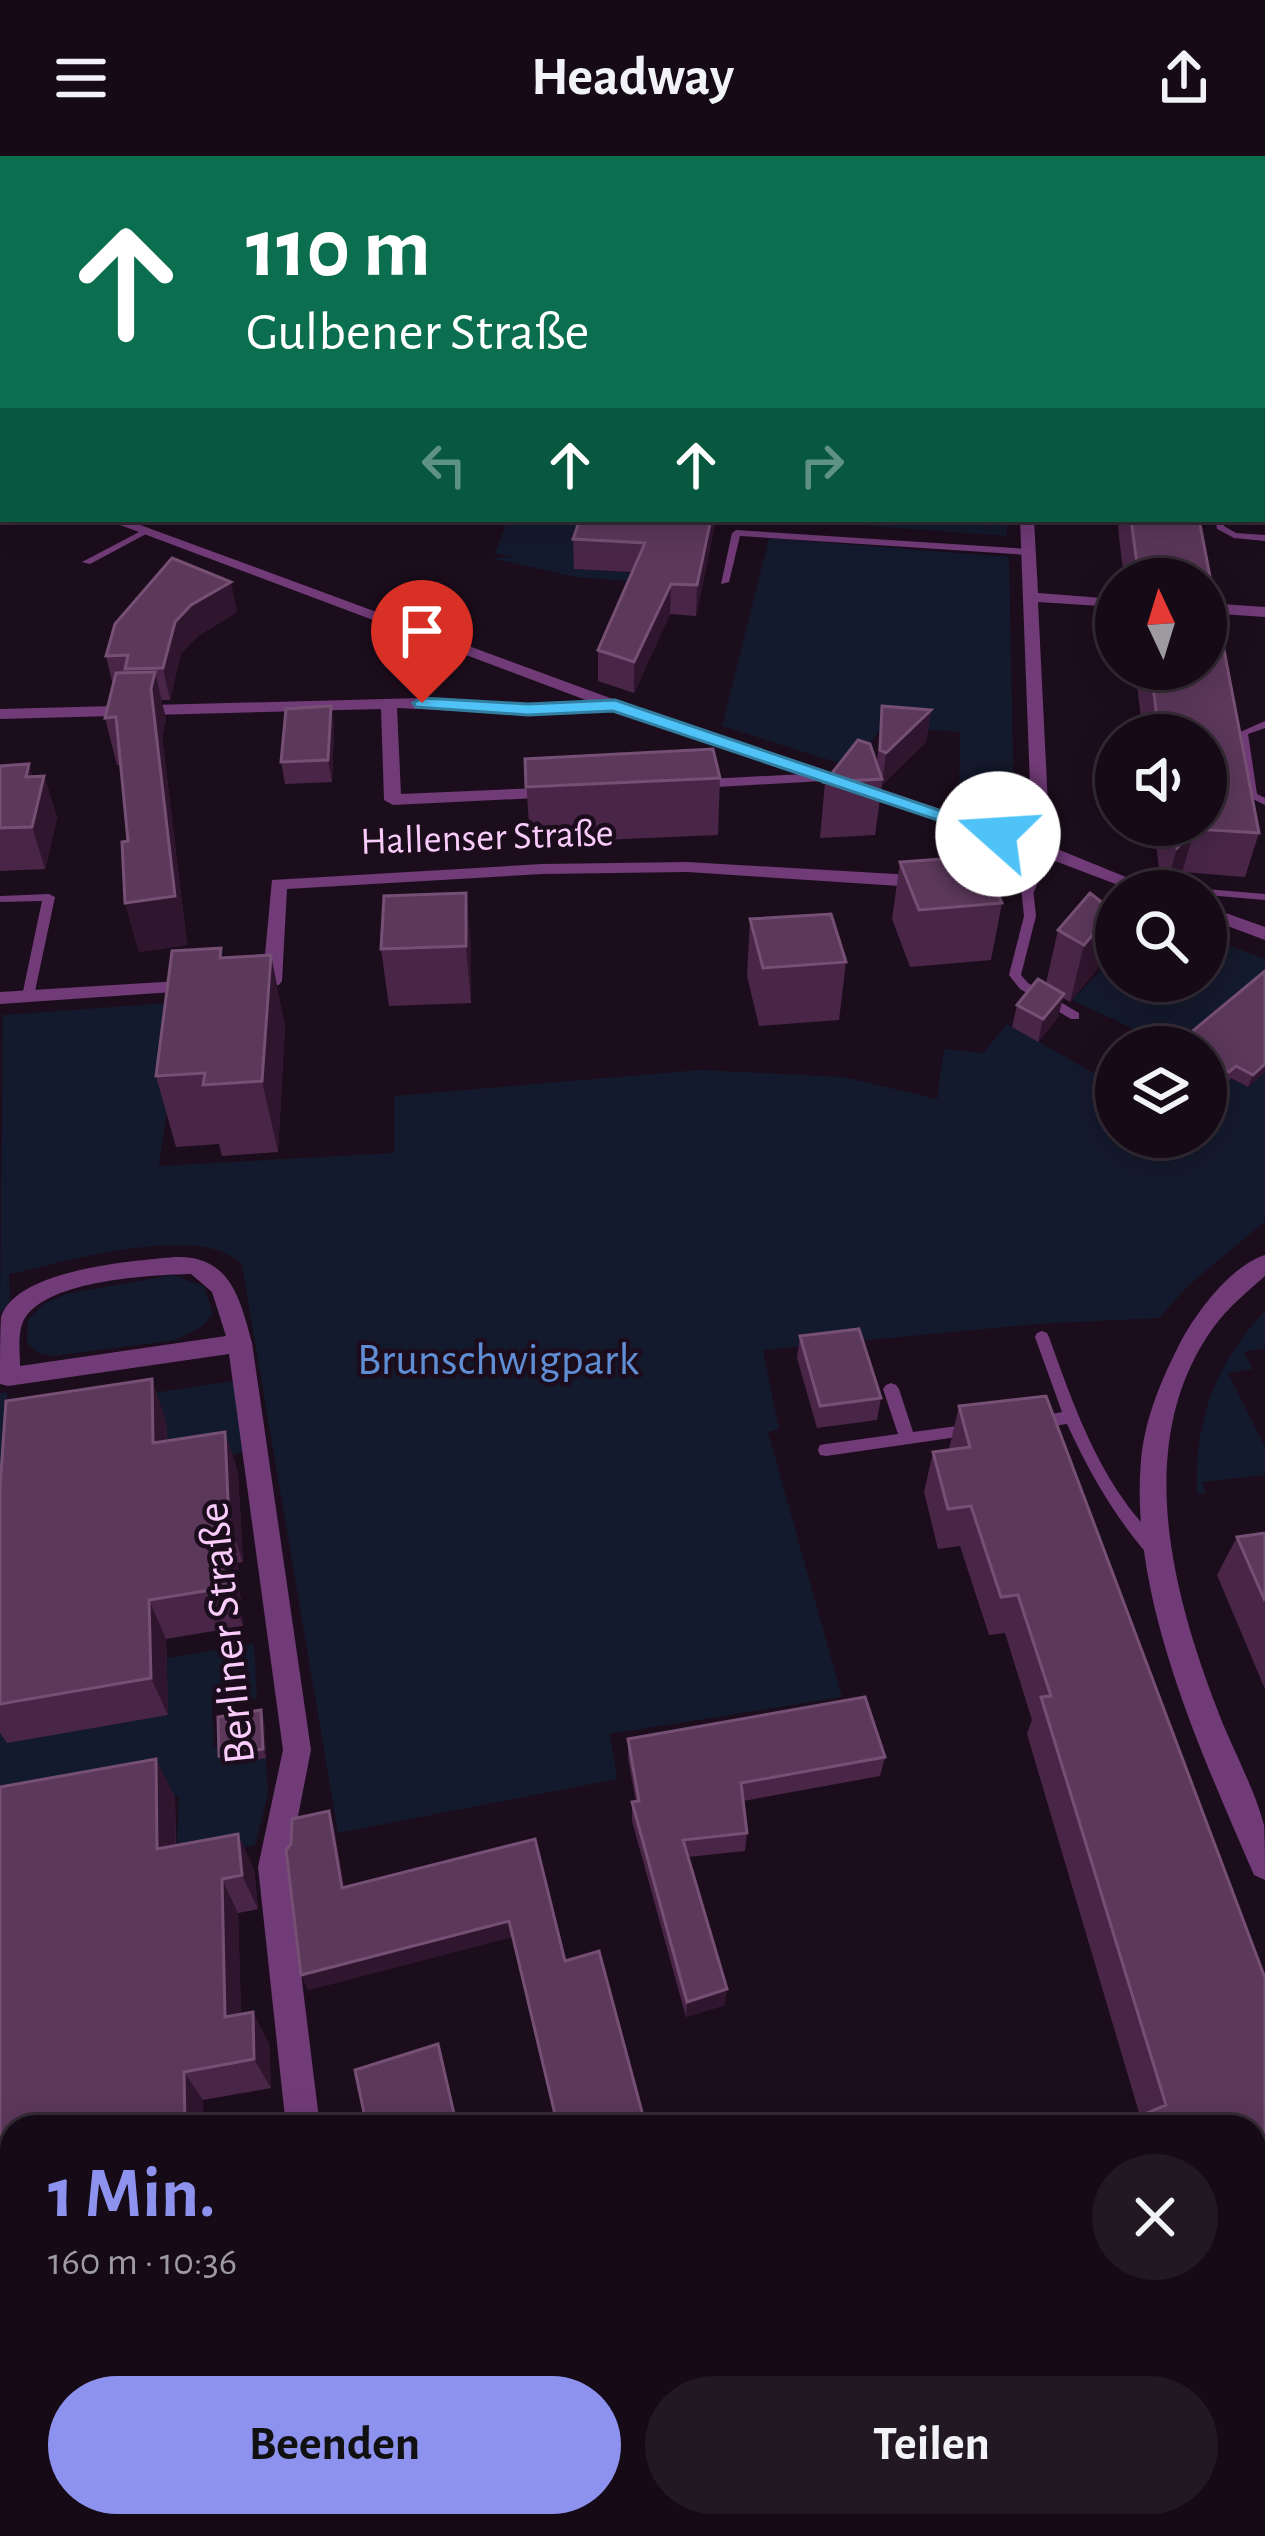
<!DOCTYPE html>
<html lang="de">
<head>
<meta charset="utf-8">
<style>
	body { margin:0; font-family:"Alegreya Sans",sans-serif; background:#221822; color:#f1f3f6; height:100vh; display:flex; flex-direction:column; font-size:45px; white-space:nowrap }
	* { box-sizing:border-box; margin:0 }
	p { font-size:39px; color:#9d9aa0 }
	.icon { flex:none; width:66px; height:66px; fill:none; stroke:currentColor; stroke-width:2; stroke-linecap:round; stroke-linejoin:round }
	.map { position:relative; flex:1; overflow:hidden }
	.drawer { position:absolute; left:0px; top:1959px; width:1266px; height:423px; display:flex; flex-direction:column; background:#150a15; border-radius:36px 36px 0 0; box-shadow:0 6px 30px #0003,0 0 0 3px #342b34 }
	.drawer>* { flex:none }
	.guide { position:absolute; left:0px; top:0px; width:1266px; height:366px; box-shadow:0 6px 30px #0003,0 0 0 3px #342b34; background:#0b6e4f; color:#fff; overflow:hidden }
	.needle { width:78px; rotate:356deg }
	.buttons { position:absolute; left:1095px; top:402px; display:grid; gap:24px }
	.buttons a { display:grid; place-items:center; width:132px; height:132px; border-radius:50%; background:#150a15; box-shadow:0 6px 30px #0003,0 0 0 3px #342b34; font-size:60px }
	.pin { position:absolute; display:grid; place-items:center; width:102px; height:102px; color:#fff; margin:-123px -51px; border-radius:50% 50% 50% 0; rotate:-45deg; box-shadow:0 0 12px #0007 }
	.pin .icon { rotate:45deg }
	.me { position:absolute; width:132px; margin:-66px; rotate:289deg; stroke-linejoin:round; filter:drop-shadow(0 0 9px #0008) }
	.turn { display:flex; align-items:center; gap:42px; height:252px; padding:0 48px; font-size:54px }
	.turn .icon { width:156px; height:156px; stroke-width:2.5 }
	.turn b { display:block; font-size:84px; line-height:102px }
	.lanes { display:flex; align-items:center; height:114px; padding:0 48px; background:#0003; justify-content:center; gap:60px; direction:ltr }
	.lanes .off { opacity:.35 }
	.round { display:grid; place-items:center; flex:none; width:126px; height:126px; border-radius:63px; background:#221822 }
	.overview { display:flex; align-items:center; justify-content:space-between; height:204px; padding:0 48px }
	h1 { font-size:72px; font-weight:700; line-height:90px; color:#8c92ed }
	.button { display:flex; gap:24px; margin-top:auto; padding:24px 48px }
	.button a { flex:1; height:138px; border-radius:72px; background:#8c92ed; color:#111; font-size:48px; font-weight:700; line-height:138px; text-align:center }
	.button a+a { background:#221822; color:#f1f3f6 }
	header { display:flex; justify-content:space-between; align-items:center; height:156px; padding:0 48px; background:#150a15; font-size:54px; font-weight:700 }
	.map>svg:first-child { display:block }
	.green { fill:#141a2d }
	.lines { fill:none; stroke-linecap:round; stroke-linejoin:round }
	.lane { fill:#713b78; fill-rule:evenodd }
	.street { fill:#713b78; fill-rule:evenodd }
	.secondary { fill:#e26af4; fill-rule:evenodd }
	.tram { stroke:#111ce2; stroke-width:4.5 }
	.wall { fill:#492648 }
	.shaded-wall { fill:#2f152e }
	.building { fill:#5c385b; stroke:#754f74; stroke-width:3 }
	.route { fill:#4fc3f7; stroke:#337fa1; stroke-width:3 }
	.labels { text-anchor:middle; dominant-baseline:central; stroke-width:9; stroke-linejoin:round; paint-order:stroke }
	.far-street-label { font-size:39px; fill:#f9ccfb; stroke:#1c0d1c }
	.park-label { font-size:45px; fill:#5f8ed5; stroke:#1c0d1c }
	.street-label { font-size:45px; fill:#f9ccfb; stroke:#1c0d1c }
</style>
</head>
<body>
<header><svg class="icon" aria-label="menu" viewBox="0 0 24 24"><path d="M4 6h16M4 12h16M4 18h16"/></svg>Headway<svg class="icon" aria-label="share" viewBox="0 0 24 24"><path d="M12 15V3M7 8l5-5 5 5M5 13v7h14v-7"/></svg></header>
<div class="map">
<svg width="1265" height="2380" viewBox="0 0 1265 2380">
	<rect width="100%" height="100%" fill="#1c0d1c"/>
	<path class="green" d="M508,363H590L574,413L639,417L637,426L575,421L491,402L517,401L495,398Z
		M867,363L941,369L942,363L987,364L988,375L989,363H1007V380L867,370Z
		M769,382L1009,401L1014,655L997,659L959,648L960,576L882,571L851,611L722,570Z
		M1206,781L1265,803V823L1184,891H1172L1072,844L1104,811L1116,789V825H1206Z
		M182,846L159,1010L394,997V940L700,914L844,921L937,943L944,893L983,897L1007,868L1116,930V981H1206V909L1248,931L1265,916V1065L1188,1130L1159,1162L1037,1168L763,1194L779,1273L768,1276L842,1541L610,1578L617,1623L338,1677L242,1109C203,1064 62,1107 9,1118L10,1145L0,1159L3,859Z
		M172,1119L204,1130L213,1158L203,1170L176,1184L52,1200L38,1197L27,1187L28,1164L43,1148L66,1138Z
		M1265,1155V1192L1244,1196L1253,1213L1228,1217L1265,1291V1319L1202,1326L1206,1337L1197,1338C1194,1265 1215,1208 1265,1155Z
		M233,1225L243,1297L163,1310L166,1265L0,1380V1237L7,1236V1259Z
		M0,1481L162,1503L254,1488L257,1542L212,1551L214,1590L266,1602L268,1638L255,1689L176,1704L179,1640L14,1669L0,1798Z"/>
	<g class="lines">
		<path class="lane" d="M363,0H369L367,3H361Z
			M3,67V73L0,74V68Z
			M1263,317H1265V323H1263Z
			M1215,363H1223L1224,370L1236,377L1265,379V385L1234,382L1217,373Z
			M736,374L1028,393L1032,396L1028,399L740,380L729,426L721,428L732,377Z
			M141,375L148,377L90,408L82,406Z
			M1265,565V572L1248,578L1257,638L1265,642V649L1247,640L1238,577Z
			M1027,729L1033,732L1036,760L1021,819L1028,827L1079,857V863H1071L1020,833L1009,819L1024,760L1021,732Z
			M1184,732L1192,733L1194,735H1178Z
			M1206,733L1265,738V744L1206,739V735H1201Z
			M49,738L55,741L34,840L28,844L22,840L42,745L0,746V740Z
			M1042,1175L1047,1177L1049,1181C1069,1237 1089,1294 1123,1343C1135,1361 1152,1377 1163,1395L1161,1400L1155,1402L1149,1400C1114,1360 1089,1316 1067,1268L1038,1272L1032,1270L1030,1266L1032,1262L1062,1256L1035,1181L1037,1177Z
			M891,1227L896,1229L899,1233L913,1276L972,1268L978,1270L980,1274L978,1278L826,1300L820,1299L818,1294L820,1289L826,1288L898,1278L883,1233L886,1229Z
			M622,2370H646L649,2380H625Z"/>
		<path class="street" d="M0,75H3V81H0Z
			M104,363H124L621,546L1032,684L1020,363H1034L1038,437L1116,443V451L1038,446L1050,690L1160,735H1134L1047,702L1034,736L959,732L956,728L965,722L1020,726L1031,696L823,625L683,633V625L689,624L804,618L609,552L528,558L397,552L401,638L559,631L568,636L559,641L393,649L384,644L381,553L0,563V553L422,542L528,548L591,546Z
			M1206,447L1265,451V461L1206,457Z
			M687,706L930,720L939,726L930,732L687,716L542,718L287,733L282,825L279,829L260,832L250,826L263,820L272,724L542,708Z
			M1206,750L1265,771V784L1206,762Z
			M195,824L202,826V834L0,848V836Z
			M1265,1099V1120C1247,1136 1227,1152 1213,1172C1133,1284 1171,1432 1216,1550C1230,1589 1253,1628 1264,1669C1265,1685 1265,1707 1265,1724L1254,1719C1201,1596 1129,1441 1141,1304C1145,1263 1160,1227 1178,1191C1194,1159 1230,1110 1265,1099Z
			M175,1101C230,1099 240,1142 252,1187L311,1594L288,1711L320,1971H286L258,1711L283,1594L229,1198L8,1230L0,1228C0,1208 0,1180 1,1161C17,1113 132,1105 175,1101ZM191,1118L212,1136L226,1180L20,1210C20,1196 17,1174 25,1162C49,1124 150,1119 191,1118Z
			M1265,2198V2235L1254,2239V2202Z
			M302,2370H341L337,2380H298Z
			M907,2370H962L958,2380H903Z"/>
		<path class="secondary" d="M3,244V252L0,253V245Z"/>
		<path class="tram" d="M1254,2201L1265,2196
			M1254,2243L1265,2237
			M873,2380L895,2370
			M973,2380L994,2370"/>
	</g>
	<path class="wall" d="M0,0H335L333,3H3V64H0Z
		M410,0H681L680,3H407Z
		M759,0L957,3H759Z
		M1198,0H1265V76H1263V3H1197Z
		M1263,122H1265V295H1263Z
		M580,363H716L696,460L670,458L634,537L598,525V494L632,416L574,413L573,383Z
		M1117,363H1199L1259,677L1245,721L1182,716L1165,735L1161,731L1154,669H1206V579H1143L1135,513H1206V423H1124Z
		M237,456L198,480L181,497L170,544H161L166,563L162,580L187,789L139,796L125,747L128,685L120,609H117L105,562L113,529L106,500Z
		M331,550L334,572L332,626L285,628L281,606Z
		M882,550L931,554L926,586L882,629L875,679L820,682L825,626L877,606Z
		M525,603L720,622L718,679L530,687Z
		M0,610L33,621L44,620L57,662L45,713L0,715Z
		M900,706L1002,747L991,804L910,811L892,763Z
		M466,737L471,794V847L389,850L381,793Z
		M1090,737L1098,812L1070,846L1063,842L1058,861L1038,886L1012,871L1017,849L1046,827L1058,774Z
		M750,763L846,806L839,864L759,870L747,820Z
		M223,802L285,869L278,996L222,1000L219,988L176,991L156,920Z
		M1265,815V916L1248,931L1231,922L1225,928L1206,917V891H1176L1177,888Z
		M800,1180L881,1242L877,1264L817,1272L797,1202Z
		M959,1250L1265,1822V2084L1254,2088V1971L1140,1960L1027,1578L1032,1564L1005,1477L989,1479L960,1390L938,1393L924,1336L933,1296L949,1293Z
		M166,1265L167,1285L225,1276L238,1317L243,1406L237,1407L243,1470L166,1483L168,1559L7,1587L0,1577V1332Z
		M1265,1377V1533L1217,1419L1237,1381Z
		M261,1554L264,1564L266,1602L223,1610L219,1600Z
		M628,1583L885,1601L880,1620L743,1645L747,1677L745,1695L688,1701L725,1849L686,1861L632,1665V1646H636L628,1602Z
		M0,1631L175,1641L176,1690L254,1713L258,1753L238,1757L241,1858L269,1887L271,1932L203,1944L12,1971V2093L0,2084Z
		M329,1655L334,1672L344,1731L535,1683L565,1805L646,1971H557L512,1781L308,1834Z"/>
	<path class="shaded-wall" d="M306,0H335L333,3H303Z
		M711,363H716L696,460L697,429Z
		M231,426L237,456L198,480L181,497L170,544L163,512L175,466L191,449Z
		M671,428L670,458L634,537V506Z
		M155,516L166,563L162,580L187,789L139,796L125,747L151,533Z
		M331,550L334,572L332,626L328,604Z
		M931,554L926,586L882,629L886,597Z
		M29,608L39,641L44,620L57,662L45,713L32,671L26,621Z
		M1195,673L1182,716L1165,735L1177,692Z
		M466,737L471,794V847L466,790Z
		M1113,755L1098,812L1070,846L1084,789Z
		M271,799L285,869L278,996L262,925Z
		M1064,838L1058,861L1038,886L1043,863Z
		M1265,908V916L1248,931L1253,919Z
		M152,1223L166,1265L168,1328L153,1287Z
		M225,1276L238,1317L243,1406L229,1366Z
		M224,1367L237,1407L243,1470L229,1431Z
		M149,1444L166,1483L168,1559L151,1522Z
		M261,1554L264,1564L266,1602L263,1593Z
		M156,1603L175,1641L176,1728L157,1693Z
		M329,1655L334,1672L347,1748L342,1732Z
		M238,1678L254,1713L258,1753L242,1719Z
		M222,1723L238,1757L242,1891L225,1861Z
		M509,1765L512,1781L308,1834L301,1819Z
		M727,1833L725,1849L686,1861L687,1846Z
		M253,1856L269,1887L271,1932L254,1903Z
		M184,1916L203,1944L204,1971H185Z
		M1265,2073V2084L1254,2088V2078Z
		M4,2291L12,2294V2370H29L30,2380H11Z
		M500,2370H515L492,2380H476Z"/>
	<path class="building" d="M0,0H306L303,3H3V36H0Z
		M410,0H619L618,3H407Z
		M722,0H753L752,3H721Z
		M766,0H957V3H841Z
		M1214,0H1265V33H1263V3H1215Z
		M1263,122H1265V256H1263Z
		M580,363H711L697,429L671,428L634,506L598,494L645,387L573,383Z
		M1131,363H1199L1259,677L1195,673L1177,692L1174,687L1171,669H1206V579H1159L1151,513H1206V423H1139Z
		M172,402L231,426L191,449L175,466L163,512L125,513L128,499L106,500L115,468Z
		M155,516L151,533L175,740L125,747L122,686L128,685L116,561L105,562L116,517Z
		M331,550L328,604L281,606L286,553Z
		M882,550L931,554L886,597L880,594Z
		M858,584L870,588L882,623L825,626Z
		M713,593L720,622L526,631L525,603Z
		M29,608L26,621L44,620L32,671L0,672V610Z
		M981,700L1002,747L919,754L900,706Z
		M466,737V790L381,793L384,740Z
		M1090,737L1113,755L1084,789L1058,774Z
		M831,758L846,806L763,812L750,763Z
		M221,792L220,802L271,799L262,925L203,929L205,917L156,920L172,795Z
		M1265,815V908L1253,919L1236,910L1229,916L1206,903V891H1184L1177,888Z
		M1038,823L1064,838L1043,863L1017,849Z
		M859,1173L881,1242L820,1250L800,1180Z
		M152,1223L153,1287L225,1276L229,1366L224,1367L229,1431L149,1444L151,1522L0,1548V1332L6,1245Z
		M1046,1240L1265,1822V2073L1254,2078V1971H1115L1166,1949L1041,1541L1051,1540L1018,1439L1001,1441L971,1350L948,1353L933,1296L970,1291L959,1250Z
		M1265,1377V1445L1237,1381Z
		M865,1541L885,1601L741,1627L747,1677L683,1684L727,1833L687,1846L632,1646L639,1645L628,1583Z
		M261,1554L263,1593L219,1600L218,1561Z
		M156,1603L157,1693L238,1678L242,1719L222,1723L225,1861L253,1856L254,1903L184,1916L185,1971H12V2069L0,2072V1631Z
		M329,1655L342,1732L535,1683L565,1805L599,1795L646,1971H558L509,1765L301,1819L286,1694L291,1688L292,1663Z
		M438,1888L457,1971H367L355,1914Z
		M4,2291L11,2380H0V2292Z
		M380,2370H500L476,2380H382Z"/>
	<path class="route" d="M422,542L528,548L615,544L1009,678L991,682L613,555L528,559L416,551L413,547Z"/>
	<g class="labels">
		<g class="far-street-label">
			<text transform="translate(487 682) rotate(-2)">Hallenser Straße</text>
		</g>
		<g class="park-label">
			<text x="498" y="1204">Brunschwigpark</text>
		</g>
		<g class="street-label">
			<text transform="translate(227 1477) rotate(-96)">Berliner Straße</text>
		</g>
	</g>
</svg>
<div class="buttons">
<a><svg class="needle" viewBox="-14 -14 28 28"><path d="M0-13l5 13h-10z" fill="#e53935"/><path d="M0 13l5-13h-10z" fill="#9d9aa0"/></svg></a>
<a><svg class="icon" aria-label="sound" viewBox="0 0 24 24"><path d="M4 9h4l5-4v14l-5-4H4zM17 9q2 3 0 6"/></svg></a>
<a><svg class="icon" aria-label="search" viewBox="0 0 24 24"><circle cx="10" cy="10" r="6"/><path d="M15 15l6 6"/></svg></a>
<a><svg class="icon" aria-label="layers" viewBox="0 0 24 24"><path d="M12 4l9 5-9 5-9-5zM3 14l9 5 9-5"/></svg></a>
</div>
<div class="pin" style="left:422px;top:547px;background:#d93025"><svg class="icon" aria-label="arrive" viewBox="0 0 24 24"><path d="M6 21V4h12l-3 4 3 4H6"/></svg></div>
<svg class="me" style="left:998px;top:678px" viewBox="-20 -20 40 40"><circle r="19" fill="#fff"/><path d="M0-13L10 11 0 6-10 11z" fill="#4fc3f7"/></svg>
<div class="guide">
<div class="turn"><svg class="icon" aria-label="ahead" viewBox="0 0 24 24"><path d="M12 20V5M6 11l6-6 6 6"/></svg><div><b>110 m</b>Gulbener Straße</div></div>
<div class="lanes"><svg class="icon off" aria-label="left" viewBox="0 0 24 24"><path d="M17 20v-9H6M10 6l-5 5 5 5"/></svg><svg class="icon" aria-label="ahead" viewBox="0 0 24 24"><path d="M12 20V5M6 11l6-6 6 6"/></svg><svg class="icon" aria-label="ahead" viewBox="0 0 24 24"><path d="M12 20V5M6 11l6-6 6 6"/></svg><svg class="icon off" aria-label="right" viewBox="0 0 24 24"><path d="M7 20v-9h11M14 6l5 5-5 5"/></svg></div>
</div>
<section class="drawer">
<div class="overview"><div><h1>1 Min.</h1><p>160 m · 10:36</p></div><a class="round"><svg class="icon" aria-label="close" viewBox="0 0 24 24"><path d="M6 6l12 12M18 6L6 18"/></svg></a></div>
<div class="button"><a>Beenden</a><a>Teilen</a></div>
</section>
</div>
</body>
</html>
